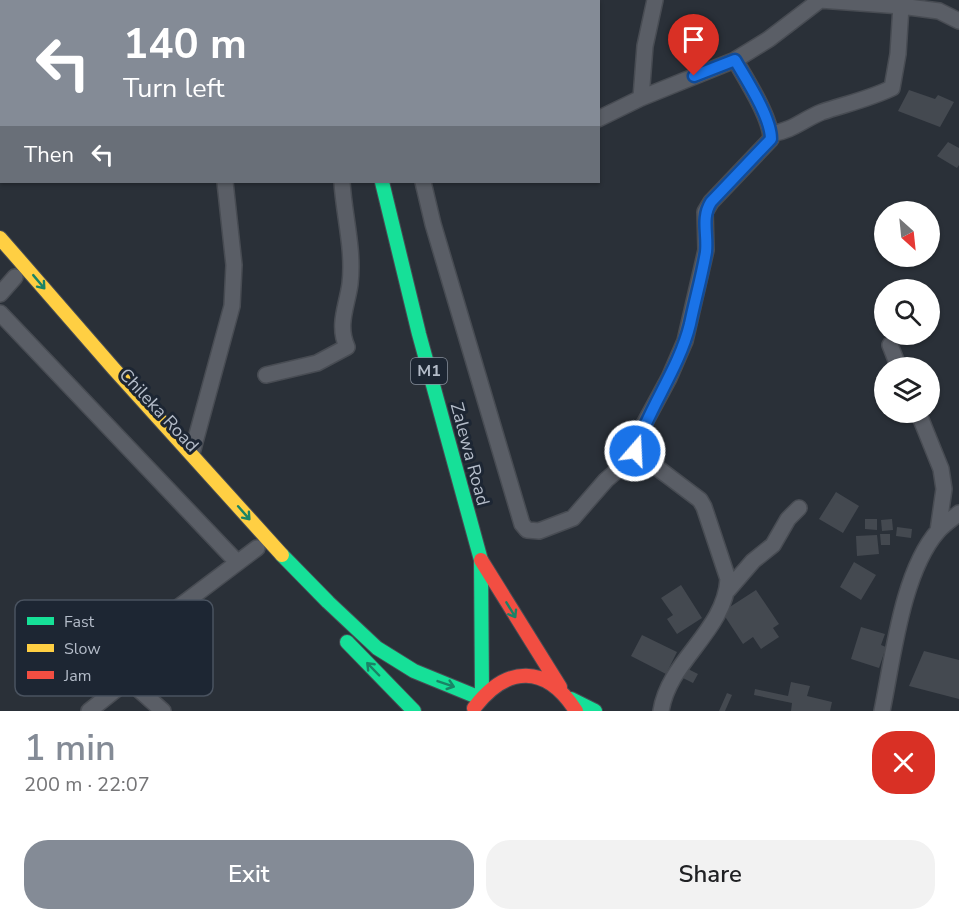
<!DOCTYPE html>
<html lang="en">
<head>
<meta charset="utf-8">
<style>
	body { margin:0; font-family:"Nunito Sans",sans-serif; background:#f2f2f2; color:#202124; height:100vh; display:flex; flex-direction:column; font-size:22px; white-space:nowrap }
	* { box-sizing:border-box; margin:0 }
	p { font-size:20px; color:#757577 }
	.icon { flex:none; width:33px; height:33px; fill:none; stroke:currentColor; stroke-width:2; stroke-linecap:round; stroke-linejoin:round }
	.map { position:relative; height:711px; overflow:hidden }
	.details { display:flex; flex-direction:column; background:#fff; flex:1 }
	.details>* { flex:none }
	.guide { position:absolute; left:0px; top:0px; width:600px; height:183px; box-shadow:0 2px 4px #0004; background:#848b96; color:#fff; overflow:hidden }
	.needle { width:39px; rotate:153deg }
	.buttons { position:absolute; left:874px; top:201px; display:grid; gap:12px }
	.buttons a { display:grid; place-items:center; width:66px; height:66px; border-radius:50%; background:#fff; box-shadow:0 2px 4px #0004; font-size:30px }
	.pin { position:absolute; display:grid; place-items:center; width:51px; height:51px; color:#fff; margin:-62px -26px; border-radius:50% 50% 50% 0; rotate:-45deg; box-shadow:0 0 6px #0007 }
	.pin .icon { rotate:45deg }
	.me { position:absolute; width:66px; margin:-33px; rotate:19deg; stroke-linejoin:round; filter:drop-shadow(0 0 4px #0008) }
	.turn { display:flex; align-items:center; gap:21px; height:126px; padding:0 24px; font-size:27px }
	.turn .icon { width:78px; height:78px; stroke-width:2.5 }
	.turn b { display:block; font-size:42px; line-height:51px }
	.then { display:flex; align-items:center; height:57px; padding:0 24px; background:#0003; gap:12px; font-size:22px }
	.round { display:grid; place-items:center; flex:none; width:63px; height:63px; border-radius:24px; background:#f2f2f2 }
	.headline { display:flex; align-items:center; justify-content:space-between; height:102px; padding:0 24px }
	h1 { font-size:36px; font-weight:600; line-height:45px; color:#848b96 }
	.primary-button { display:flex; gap:12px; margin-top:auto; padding:12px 24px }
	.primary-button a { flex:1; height:69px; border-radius:24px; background:#848b96; color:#fff; font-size:24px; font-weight:600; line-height:69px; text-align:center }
	.primary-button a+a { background:#f2f2f2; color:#202124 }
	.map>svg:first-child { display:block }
	.building { fill:#444950 }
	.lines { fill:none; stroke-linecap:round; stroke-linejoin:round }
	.street-casing { stroke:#484c53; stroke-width:18 }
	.fast-casing { stroke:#484c53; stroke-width:16 }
	.slow-casing { stroke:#484c53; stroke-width:16 }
	.jam-casing { stroke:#484c53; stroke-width:16 }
	.street { stroke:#5a5e66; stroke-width:15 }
	.fast { stroke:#16e098; stroke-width:14 }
	.slow { stroke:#ffcf43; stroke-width:14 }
	.jam { stroke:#f24e42; stroke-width:14 }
	.oneway { stroke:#1a8366 }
	.route-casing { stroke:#114b97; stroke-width:15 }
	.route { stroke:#1a73e8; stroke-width:10 }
	.labels { text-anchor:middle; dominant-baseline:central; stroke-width:6; stroke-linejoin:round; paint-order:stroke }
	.shield { fill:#1d2633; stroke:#878f9c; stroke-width:1.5 }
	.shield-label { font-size:16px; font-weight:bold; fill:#b4bcc9 }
	.street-label { font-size:18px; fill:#b4bcc9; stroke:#1d2633 }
	.key { fill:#1d2633; stroke:#4a5360; stroke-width:1.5 }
	.key-label { font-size:16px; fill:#b4bcc9 }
</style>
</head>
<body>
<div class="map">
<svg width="959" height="711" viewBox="0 0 959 711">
	<rect width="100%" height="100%" fill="#2a3038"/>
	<path class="building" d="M909,90L935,99L938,95L954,102L940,127L898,111Z
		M948,142L959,148V165L957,168L937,156Z
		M836,492L859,506L843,533L819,519Z
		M865,519H877V530L865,529Z
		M892,519L893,530L882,531L881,520Z
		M897,527L912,529L911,538L896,536Z
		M880,534H890V545H881Z
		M877,535L879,554L857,556L856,536Z
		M854,562L876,575L861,600L840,587Z
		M681,585L702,618L677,634L667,619L673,615L661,598Z
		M756,590L779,624L773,628L779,637L761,649L753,637L743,644L722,612Z
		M861,627L885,634L881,645L886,647L879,668L851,659Z
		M642,635L677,652L666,674L631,656Z
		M924,651L959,660V699L909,686Z
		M688,669L698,674L693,683L683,678Z
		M791,682L810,686L807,696L832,702L830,711H791L792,703L754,695L755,689L788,696Z
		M727,693L732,695L725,711H719Z"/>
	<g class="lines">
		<g class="street-casing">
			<path id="street" d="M142,0V2
				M371,0L373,2
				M820,0L901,6L939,11L959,21
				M641,98L645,46L655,0
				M598,119L641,98L735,60L769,39L820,0
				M771,134C794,130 802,120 822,112C846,104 869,99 892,88L898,54L901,6
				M423,182L433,224L522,524L527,530L539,531L573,518L606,480L632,458L642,428L669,378L685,341L706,250L705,212L711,202L771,139C771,118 746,79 735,60
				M0,294L15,277
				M0,313L237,562
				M890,345L899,368
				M266,375L317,363L347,347C337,325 347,306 350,284C354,249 344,216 342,182
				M918,412L941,469L944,489L938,531
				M635,451L700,500L704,507L728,579C725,631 669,660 661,711
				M192,453L232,306L234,265L225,182
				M728,590L753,561L773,545L788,519L799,508
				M89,711L128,680
				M163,711L128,680L121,671L135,640L257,548
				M882,711C893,658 902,572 938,531C944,524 952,519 959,513"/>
		</g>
		<g class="fast-casing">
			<path id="fast" d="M382,182L419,334L481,560L482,695
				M282,555L328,602L377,648L414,671L480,698
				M347,642L414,711
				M571,699L595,711"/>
		</g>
		<g class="slow-casing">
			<path id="slow" d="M336,0V2
				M0,238L114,369L282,555"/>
		</g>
		<g class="jam-casing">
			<path id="jam" d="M481,560L560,687
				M474,708C507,665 546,664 576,711"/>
		</g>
		<use href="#street" class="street"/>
		<use href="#fast" class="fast"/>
		<use href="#slow" class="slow"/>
		<use href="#jam" class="jam"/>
	</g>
	<defs><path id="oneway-shaft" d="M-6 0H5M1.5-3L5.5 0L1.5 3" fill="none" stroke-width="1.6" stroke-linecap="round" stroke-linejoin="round" transform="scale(1.5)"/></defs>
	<g class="oneway">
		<use href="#oneway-shaft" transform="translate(39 282) rotate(50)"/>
		<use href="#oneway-shaft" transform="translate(244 513) rotate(49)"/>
		<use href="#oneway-shaft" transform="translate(511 610) rotate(59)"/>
		<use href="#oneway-shaft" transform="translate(373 669) rotate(-134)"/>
		<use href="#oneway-shaft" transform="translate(446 684) rotate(19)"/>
	</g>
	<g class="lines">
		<g class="route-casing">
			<path id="route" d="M635,451C649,407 679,369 690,324C695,300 702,276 706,252C708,234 701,218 711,202L771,139C771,117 746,79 735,60L694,76"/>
		</g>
		<use href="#route" class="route"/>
	</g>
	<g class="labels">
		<rect class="shield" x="411" y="358" width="36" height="26" rx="4.5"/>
		<g class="shield-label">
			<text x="429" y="371">M1</text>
		</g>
		<g class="street-label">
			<text transform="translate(159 410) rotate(47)">Chileka Road</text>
			<text transform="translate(470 454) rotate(75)">Zalewa Road</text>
		</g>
	</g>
	<rect x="15" y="600" width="198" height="96" rx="9" class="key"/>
	<rect x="27" y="617" width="27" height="8" fill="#16e098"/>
	<rect x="27" y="644" width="27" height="8" fill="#ffcf43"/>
	<rect x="27" y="671" width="27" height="8" fill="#f24e42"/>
	<g class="key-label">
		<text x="64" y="627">Fast</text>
		<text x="64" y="654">Slow</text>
		<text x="64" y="681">Jam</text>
	</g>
</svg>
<div class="buttons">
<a><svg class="needle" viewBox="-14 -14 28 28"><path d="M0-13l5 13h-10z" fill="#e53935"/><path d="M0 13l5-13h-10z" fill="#757577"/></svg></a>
<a><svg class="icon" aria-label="search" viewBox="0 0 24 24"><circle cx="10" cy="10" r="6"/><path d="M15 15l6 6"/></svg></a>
<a><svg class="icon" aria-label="layers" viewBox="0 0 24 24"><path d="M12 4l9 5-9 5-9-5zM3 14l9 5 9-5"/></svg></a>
</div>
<div class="pin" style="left:694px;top:76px;background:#d93025"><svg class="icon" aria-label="arrive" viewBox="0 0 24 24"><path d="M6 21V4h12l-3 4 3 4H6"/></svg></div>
<svg class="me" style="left:635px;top:451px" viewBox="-20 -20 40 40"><circle r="17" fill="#1a73e8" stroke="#fff" stroke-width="3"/><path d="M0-11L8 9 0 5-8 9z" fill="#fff"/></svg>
<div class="guide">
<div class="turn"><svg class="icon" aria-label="left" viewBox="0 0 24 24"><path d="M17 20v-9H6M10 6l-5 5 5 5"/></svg><div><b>140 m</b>Turn left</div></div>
<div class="then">Then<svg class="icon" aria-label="left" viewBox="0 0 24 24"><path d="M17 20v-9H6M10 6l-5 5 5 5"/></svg></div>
</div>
</div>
<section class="details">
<div class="headline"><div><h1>1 min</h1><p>200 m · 22:07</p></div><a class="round" style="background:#d93025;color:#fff"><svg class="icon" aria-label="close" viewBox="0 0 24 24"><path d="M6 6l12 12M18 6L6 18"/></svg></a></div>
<div class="primary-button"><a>Exit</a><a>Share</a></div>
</section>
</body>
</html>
